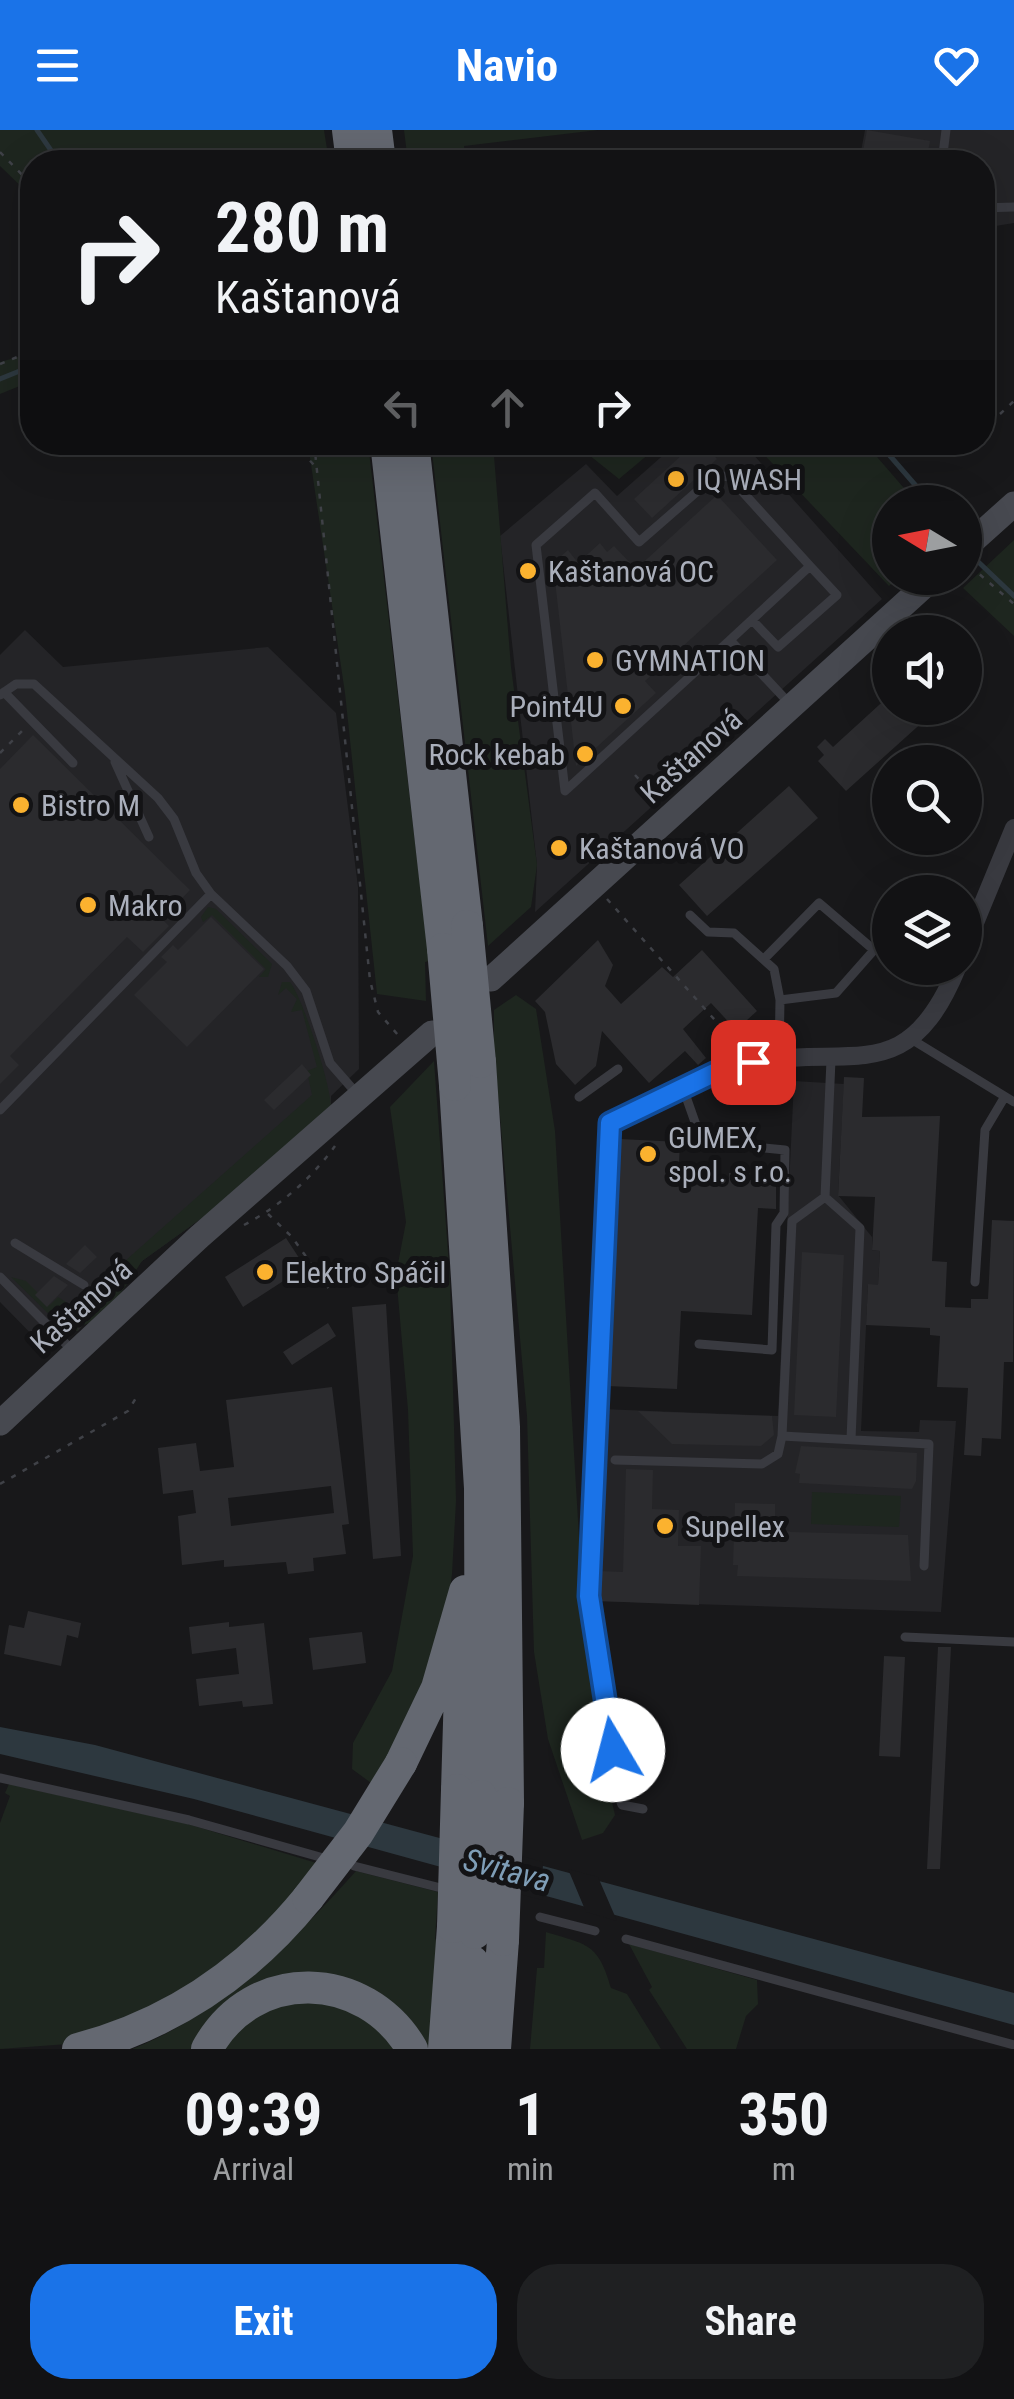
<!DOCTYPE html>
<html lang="en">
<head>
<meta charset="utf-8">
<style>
	body { margin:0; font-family:"Roboto Condensed",sans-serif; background:#1f2022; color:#f1f3f6; height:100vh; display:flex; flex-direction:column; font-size:38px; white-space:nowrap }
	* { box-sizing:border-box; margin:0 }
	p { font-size:32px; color:#9c9ea0 }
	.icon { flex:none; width:55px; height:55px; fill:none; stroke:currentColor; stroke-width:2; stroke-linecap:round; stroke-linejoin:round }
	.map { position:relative; height:1919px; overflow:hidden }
	.panel { display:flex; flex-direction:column; background:#121214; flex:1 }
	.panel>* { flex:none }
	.hud { position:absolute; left:20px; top:20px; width:975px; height:305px; border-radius:40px; box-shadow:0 10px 40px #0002,0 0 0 2px #313234; background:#121214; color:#f1f3f6; overflow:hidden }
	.needle { width:65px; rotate:280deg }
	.controls { position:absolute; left:872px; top:355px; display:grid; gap:20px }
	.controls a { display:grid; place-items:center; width:110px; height:110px; border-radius:50%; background:#121214; box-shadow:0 10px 40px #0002,0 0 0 2px #313234; font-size:50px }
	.pin { position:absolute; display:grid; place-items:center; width:85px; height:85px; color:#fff; margin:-42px; border-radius:20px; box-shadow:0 5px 15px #0006 }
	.me { position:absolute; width:110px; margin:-55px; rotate:352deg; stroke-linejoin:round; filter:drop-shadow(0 0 8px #0008) }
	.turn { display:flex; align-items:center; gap:35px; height:210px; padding:0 30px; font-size:45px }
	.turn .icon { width:130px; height:130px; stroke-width:2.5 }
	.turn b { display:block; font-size:70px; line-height:85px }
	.lanes { display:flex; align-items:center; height:95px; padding:0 30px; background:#0003; justify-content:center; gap:50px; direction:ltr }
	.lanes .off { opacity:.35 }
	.eta { display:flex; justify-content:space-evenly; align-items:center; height:170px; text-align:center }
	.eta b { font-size:60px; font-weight:700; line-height:70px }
	.primary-button { display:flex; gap:20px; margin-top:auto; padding:20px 30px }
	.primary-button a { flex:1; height:115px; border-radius:40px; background:#1a73e8; color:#fff; font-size:40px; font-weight:700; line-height:115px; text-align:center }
	.primary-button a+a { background:#1f2022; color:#f1f3f6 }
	header { display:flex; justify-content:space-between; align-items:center; height:130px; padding:0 30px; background:#1a73e8; color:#fff; font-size:45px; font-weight:700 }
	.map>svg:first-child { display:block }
	.built { fill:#242427 }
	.green { fill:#1e261f }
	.water { fill:#2d383f }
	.pier { fill:#18181a }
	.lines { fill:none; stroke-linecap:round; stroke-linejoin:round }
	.stream { stroke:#2d383f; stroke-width:5 }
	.building { fill:#2b2b2e; fill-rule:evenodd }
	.path { stroke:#3f4147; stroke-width:2.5; stroke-dasharray:5 8; stroke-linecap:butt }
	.service { stroke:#393a40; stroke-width:9 }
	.minor { stroke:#393a40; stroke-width:18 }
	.secondary { stroke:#474950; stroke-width:25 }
	.motorway { stroke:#646871; stroke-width:32 }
	.motorway-bridge { stroke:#646871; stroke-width:32 }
	.route-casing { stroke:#114b97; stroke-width:25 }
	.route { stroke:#1a73e8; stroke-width:18 }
	.poi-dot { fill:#fbb22f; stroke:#131315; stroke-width:4 }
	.labels { text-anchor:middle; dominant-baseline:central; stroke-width:10; stroke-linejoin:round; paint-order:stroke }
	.poi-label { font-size:30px; fill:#aaafbb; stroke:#131315; text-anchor:start }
	.street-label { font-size:30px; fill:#aaafbb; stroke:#131315 }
	.water-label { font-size:32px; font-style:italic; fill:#7f9eb7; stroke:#131315 }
</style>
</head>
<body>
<header><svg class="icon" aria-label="menu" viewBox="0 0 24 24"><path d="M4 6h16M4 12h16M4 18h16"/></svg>Navio<svg class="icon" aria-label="heart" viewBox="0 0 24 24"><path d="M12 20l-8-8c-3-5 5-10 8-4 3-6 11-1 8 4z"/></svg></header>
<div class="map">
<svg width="1014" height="1919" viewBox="0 0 1014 1919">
	<rect width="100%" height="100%" fill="#18181a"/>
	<path class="built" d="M865,0H1014V93L983,98L982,32H859Z
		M677,313H743L882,469L535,782L537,735L500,406L586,334L617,366Z
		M25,500L63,537L268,517L336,583L358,757L359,939L331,966V977L227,1070L142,1131L78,1201L69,1200L46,1219L0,1172V525Z
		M794,951L844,954L838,1065L872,1107V1120L880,1121L878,1155H868L861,1301L919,1302L920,1290L956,1291L941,1482L596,1471L601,1279L778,1286Z"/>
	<path class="green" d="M0,0H324L329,32H32V67L0,36Z
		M404,0H598L464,16L466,32H408Z
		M32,223V251L0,264V232Z
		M298,313H368L429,831L425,832L426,871L377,864L345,563L309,321Z
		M431,313H493L511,537L537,735L531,777L488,816Z
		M557,313L662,312V313L619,349L584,321Z
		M753,313H865L916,372H890V448H898L889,456Z
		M1014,410V506L963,458Z
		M208,777L216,779L272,834L268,847H259L266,839L212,785L203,792L201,787Z
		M282,852H290C303,868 331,956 331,977L227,1070L142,1131L117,1169L92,1192L78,1197V1201L59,1194L11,1147L26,1151L50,1175L58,1167L69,1174L80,1171L312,965L307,941L317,937L302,880L291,882L297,869L286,858L278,865Z
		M516,865L536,879L555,1001L586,1526L595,1528L605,1643L615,1685L603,1703L582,1710L548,1609L534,1522L527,1286L494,919V880Z
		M434,931L450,1150L456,1371L452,1444L444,1505L378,1658L352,1639L353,1613L392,1541L413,1426L408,1280L396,1144L406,1092L390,977Z
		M812,1362L901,1366L899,1397L811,1394Z
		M9,1654L188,1694L323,1735L299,1765L178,1871L68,1914L0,1919V1693L10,1666L5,1663Z
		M356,1741L438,1762L435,1809L440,1812L429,1919C409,1881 380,1859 339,1846L200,1903L191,1919H132C222,1884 295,1809 356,1741Z
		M546,1802C588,1815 598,1813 611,1858L627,1864L661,1919H530L537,1838H544Z
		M629,1814L757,1850L758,1874L746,1886L736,1919H687L649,1860L652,1857Z
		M343,1872L402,1919H217L269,1874Z"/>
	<path class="water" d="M0,1597L95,1615L1014,1863V1895L194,1669L0,1624Z"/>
	<path class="pier" d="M442,1704L543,1732L542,1770L441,1743Z
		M568,1739L598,1747L617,1791L586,1782Z"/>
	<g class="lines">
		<path class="stream" d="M37,0L59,32
			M0,249L32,236
			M878,312L930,372
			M970,424L1014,466"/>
	</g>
	<path class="building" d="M867,0L930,11L926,32H861Z
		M696,312H702L717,329L652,388L634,369Z
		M717,365L777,430L645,551L656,563L576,636L553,433L568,420L578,433L600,413L607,422L614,416L636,439Z
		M890,565V578H915L926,589L846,661L818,631L824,625L817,617L825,609L833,617Z
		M33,605L190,760L162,789L169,796L143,822L127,807L10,926L19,935L0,954V639Z
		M789,656L818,688L707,786L679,755Z
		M211,787L264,839L187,917L134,865L167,832L161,827L173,815L178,820Z
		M598,810L613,835L605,856L621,874L662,837L673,847L702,820L757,881L736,900L711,873L683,899L706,928L698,935L685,921L649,953L602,901L596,936L575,955L556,934L545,882L535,871Z
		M302,934L311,945L274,980L264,970Z
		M844,947L864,948L862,987L940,986L932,1131L947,1132L945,1177L971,1178V1169H988L992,1090L1014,1091L1013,1232H1004L1001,1309L982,1308L981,1326L964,1325L968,1258L937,1257L940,1206L930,1205V1198L866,1195L868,1154L878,1155L880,1121L872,1120L875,1067L838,1066Z
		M620,1009L680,1012L679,1034L688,1035V1047L729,1049V1043L750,1041L749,1050L776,1051V1079L758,1078L752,1185L681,1181L677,1259L607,1256Z
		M286,1108L305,1137L243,1177L225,1147Z
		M85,1115L97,1127L80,1143L66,1134Z
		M802,1122L844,1125L836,1287L794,1285Z
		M54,1146L68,1155L47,1177L35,1165Z
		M386,1174L401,1426L373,1429L352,1177Z
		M328,1193L336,1206L292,1235L283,1222Z
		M332,1257L349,1394L342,1395L346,1424L313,1428L314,1441L288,1444L286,1432L224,1437V1430L182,1435L178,1386L196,1383L193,1360L163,1364L158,1318L196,1313L200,1341L234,1337L226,1270ZM331,1356L334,1383L231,1396L228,1368Z
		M638,1281L772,1286L774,1305L761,1316L672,1314Z
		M801,1316L917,1323L916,1351L912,1359L799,1353L800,1344L795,1343Z
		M626,1339L653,1340L652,1379L679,1380L678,1416H701L699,1475L598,1471V1441L623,1442Z
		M735,1373L775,1374V1398L791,1402L908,1405L911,1451L737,1446L738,1435H733Z
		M28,1481L81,1493L78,1508L67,1505L61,1536L4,1524L9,1495L24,1498Z
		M229,1492V1497L264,1493L273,1574L243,1577L242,1571L199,1576L196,1549L239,1544L236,1518L192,1524L189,1497Z
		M362,1502L366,1533L313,1540L309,1508Z
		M938,1517H951L940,1739H927Z
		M884,1526L905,1527L900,1627L879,1626Z
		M631,1594H647L646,1626L629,1625Z"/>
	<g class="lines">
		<path class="path" d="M0,22L32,55
			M0,234L32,221
			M1000,284L1014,271
			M292,312L316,337
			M314,312L370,850L378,882L398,905
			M970,436L1014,474
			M0,623L23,600
			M635,645L657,669
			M607,769L738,916
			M268,1084L292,1107L332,1163
			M244,1095C280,1076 311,1049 335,1016
			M0,1354L128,1281L139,1263"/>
		<path class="service" d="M942,32L946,0
			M982,78L1014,77
			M752,490L778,517L837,465L810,436
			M730,510L565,661L536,415L595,363L639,412L716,345L729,347L810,436L730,510L789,573
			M4,562L73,633
			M0,565L16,554H34L158,668L174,689L196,743L211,764L287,836L306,861L330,933L358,965
			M115,632L149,707
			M690,785L708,802L734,803L774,839L780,870
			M764,829L819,773L874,820L836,863L780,870L779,927
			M911,909L1014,972
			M831,930L825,1067L860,1098L851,1309
			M683,958L702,1012L785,1020L784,1083L776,1095L772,1220L699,1214
			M579,967L618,939
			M0,980L211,764
			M610,993L589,1466L617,1662L622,1675L643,1679
			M15,1113L84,1155
			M0,1147L72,1220
			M975,1152L985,1000L1004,968
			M782,1306L792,1091L825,1067
			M615,1330L762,1334L778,1324L782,1306L929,1314L924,1436
			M905,1507L1014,1512
			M0,1648L189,1690L327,1729
			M354,1736L441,1758
			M540,1787L595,1801
			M626,1809L1014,1915"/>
		<path class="minor" d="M965,817L1014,698
			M610,993C655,972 703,941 752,932C853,914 907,959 957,838"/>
		<path class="secondary" d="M965,418L1014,374
			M491,849L933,448
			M0,1293L199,1107L432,903"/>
		<path class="motorway" d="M348,0L352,32
			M376,0L380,32
			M386,312L443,819
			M413,312L467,796
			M480,932L504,1297L508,1673
			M455,955L480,1358L481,1666
			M401,1633L437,1558L465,1461
			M457,1660L461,1526
			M78,1919C172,1894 247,1843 308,1768
			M207,1919C253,1835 365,1839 412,1919
			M444,1919L453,1797
			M467,1919L473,1832
			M495,1919L503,1810"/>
		<path class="motorway-bridge" d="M467,796L480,932
			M443,819L455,955
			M308,1768L358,1703L401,1633
			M453,1797L457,1660
			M475,1803L481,1666
			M503,1810L508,1673"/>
	</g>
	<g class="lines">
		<g class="route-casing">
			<path id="route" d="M613,1620L589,1466L610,993L716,942L753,932"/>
		</g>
		<use href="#route" class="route"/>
	</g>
	<g class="poi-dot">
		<circle cx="676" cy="349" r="10"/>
		<circle cx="528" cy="441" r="10"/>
		<circle cx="595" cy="530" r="10"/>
		<circle cx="623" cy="576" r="10"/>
		<circle cx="585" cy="624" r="10"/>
		<circle cx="21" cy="675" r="10"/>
		<circle cx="559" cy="718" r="10"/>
		<circle cx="88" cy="775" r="10"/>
		<circle cx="648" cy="1024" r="10"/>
		<circle cx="265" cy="1142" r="10"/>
		<circle cx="665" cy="1396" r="10"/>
	</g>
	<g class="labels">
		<g class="poi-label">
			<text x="696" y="349">IQ WASH</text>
			<text x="548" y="441">Kaštanová OC</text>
			<text x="615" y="530">GYMNATION</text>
			<text x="603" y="576" text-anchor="end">Point4U</text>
			<text x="565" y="624" text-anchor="end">Rock kebab</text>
			<text x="41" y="675">Bistro M</text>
			<text x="579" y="718">Kaštanová VO</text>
			<text x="108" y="775">Makro</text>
			<text x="668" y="1007">GUMEX,<tspan x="668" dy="34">spol. s r.o.</tspan></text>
			<text x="285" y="1142">Elektro Spáčil</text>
			<text x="685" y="1396">Supellex</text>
		</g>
		<g class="street-label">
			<text transform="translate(691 626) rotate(-42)">Kaštanová</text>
			<text transform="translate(81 1176) rotate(-42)">Kaštanová</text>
		</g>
		<g class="water-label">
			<text transform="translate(507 1740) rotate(15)">Svitava</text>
		</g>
	</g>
</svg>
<div class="controls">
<a><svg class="needle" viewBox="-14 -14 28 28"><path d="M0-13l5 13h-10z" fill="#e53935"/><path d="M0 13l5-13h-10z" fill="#9c9ea0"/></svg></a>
<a><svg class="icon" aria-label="sound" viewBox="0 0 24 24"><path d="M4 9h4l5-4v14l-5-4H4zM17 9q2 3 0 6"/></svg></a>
<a><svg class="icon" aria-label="search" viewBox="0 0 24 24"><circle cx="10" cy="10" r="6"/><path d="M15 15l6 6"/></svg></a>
<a><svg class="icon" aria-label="layers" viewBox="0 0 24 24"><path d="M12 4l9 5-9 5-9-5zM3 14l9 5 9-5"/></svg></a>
</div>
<div class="pin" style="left:753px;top:932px;background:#d93025"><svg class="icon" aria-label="arrive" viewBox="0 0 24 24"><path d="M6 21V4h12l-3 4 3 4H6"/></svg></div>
<svg class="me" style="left:613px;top:1620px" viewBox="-20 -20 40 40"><circle r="19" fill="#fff"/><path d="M0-13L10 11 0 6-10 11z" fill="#1a73e8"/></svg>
<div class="hud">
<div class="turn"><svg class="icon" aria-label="right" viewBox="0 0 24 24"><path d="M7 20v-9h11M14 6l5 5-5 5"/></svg><div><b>280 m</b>Kaštanová</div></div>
<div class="lanes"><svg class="icon off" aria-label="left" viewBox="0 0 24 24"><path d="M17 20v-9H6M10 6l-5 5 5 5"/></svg><svg class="icon off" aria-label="ahead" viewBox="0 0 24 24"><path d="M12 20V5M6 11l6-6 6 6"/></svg><svg class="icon" aria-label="right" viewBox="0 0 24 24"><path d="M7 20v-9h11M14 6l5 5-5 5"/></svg></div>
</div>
</div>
<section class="panel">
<div class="eta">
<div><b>09:39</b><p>Arrival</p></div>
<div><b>1</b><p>min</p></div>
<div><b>350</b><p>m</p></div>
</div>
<div class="primary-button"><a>Exit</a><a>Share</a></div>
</section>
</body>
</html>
